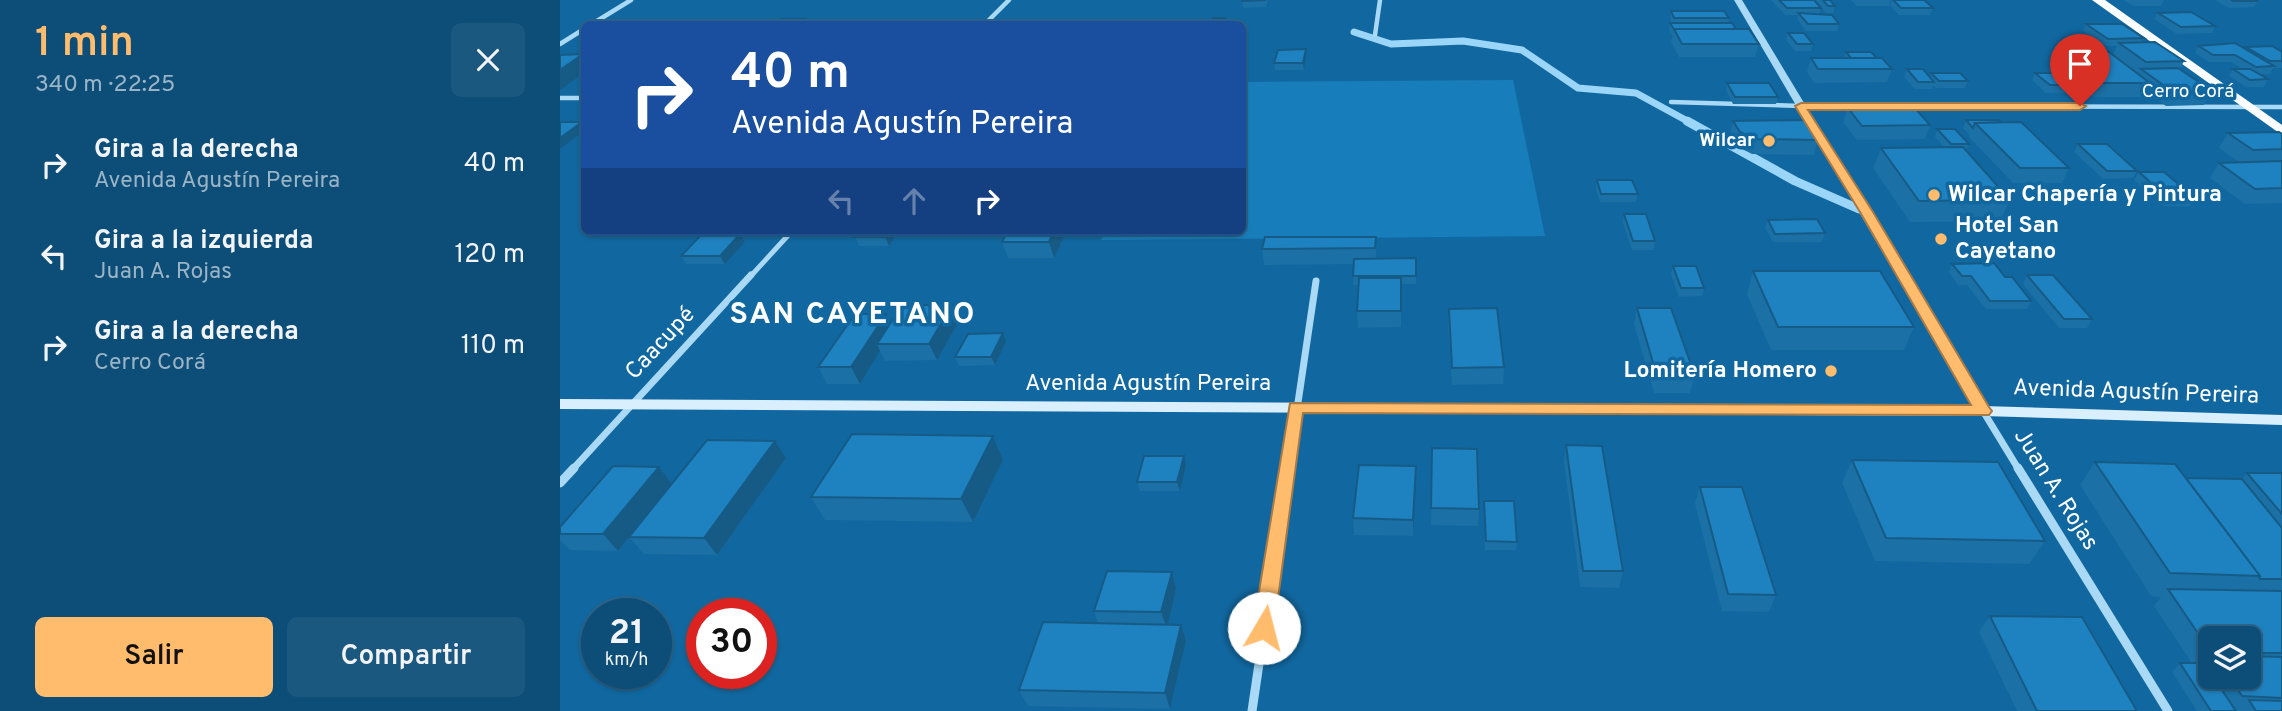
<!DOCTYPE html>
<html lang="es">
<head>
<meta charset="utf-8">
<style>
	body { margin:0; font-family:Overpass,sans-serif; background:#1b5880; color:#f1f3f6; height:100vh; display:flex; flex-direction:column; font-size:26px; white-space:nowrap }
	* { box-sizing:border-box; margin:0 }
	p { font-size:23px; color:#9ab4c6 }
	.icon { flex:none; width:38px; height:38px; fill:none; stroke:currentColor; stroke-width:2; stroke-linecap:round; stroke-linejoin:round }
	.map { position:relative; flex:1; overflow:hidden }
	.side { display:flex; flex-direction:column; background:#0d4e79; width:560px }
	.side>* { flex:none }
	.hud { position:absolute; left:21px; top:21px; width:665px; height:214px; border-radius:10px; box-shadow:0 2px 5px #0004,0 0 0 2px #2d658a; background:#1a4fa0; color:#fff; overflow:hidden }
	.fabs { position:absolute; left:1638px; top:626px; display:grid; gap:14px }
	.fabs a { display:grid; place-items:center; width:63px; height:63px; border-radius:10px; background:#0d4e79; box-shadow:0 2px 5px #0004,0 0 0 2px #2d658a; font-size:35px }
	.speed { position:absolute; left:21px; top:598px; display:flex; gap:14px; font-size:35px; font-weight:700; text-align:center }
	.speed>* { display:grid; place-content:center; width:91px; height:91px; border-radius:50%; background:#0d4e79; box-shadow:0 2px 5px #0004,0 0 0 2px #2d658a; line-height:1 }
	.speed small { font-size:18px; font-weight:400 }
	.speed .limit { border:10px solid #d22; background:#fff; color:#111 }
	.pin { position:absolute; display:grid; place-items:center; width:60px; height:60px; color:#fff; margin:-72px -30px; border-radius:50% 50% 50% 0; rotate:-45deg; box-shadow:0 0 7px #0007 }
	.pin .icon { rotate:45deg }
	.me { position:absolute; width:77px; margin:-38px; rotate:8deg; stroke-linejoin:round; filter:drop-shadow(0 0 5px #0008) }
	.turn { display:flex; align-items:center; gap:24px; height:147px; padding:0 35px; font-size:32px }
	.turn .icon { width:91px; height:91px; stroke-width:2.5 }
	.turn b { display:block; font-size:49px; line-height:60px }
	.lanes { display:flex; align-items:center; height:66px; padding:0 35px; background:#0003; justify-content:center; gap:35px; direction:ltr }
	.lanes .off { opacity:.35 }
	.round { display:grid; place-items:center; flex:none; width:74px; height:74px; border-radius:10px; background:#1b5880 }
	.overview { display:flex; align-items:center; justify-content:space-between; height:119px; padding:0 35px }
	h1 { font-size:42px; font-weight:600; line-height:52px; color:#ffbc6d }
	.primary-button { display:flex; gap:14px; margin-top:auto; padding:14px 35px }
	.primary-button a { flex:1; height:80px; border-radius:10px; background:#ffbc6d; color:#111; font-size:28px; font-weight:600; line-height:80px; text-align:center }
	.primary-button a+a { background:#1b5880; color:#f1f3f6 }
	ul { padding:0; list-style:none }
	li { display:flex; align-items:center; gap:21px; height:91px; padding:0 35px }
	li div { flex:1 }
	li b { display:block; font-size:26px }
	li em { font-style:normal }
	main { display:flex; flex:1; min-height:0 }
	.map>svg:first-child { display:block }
	.green { fill:#187ebb }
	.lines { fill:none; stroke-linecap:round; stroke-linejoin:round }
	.stream-far1 { stroke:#9bd6f8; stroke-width:7 }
	.stream { stroke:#9bd6f8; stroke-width:9 }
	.minor-far3 { stroke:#a9d9f5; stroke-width:4.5 }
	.minor-far2 { stroke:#a9d9f5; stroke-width:5 }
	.minor-far1 { stroke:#a9d9f5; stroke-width:7 }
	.minor { stroke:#a9d9f5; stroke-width:9 }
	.tertiary { fill:#a9d9f5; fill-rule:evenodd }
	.secondary { fill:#daeffe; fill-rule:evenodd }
	.trunk { fill:#fbfeff; fill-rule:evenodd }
	.wall { fill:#1b70a5; fill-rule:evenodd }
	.shaded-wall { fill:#165b86 }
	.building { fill:#1f82c0; stroke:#165b86; stroke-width:2 }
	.route { fill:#ffbc6d; stroke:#a67a47; stroke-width:2 }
	.poi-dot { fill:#ffbc6d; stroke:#1168a1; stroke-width:2.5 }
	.labels { text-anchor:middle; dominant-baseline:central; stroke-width:7; stroke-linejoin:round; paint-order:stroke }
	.far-street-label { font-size:19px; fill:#fff; stroke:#1168a1 }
	.far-poi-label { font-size:19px; font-weight:bold; fill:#fff; stroke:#1168a1; text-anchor:end }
	.poi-label { font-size:23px; font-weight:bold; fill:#fff; stroke:#1168a1; text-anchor:start }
	.street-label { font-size:23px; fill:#fff; stroke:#1168a1 }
	.district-label { font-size:30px; font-weight:bold; letter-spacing:2px; fill:#fff; stroke:#1168a1 }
</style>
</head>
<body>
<main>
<section class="side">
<div class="overview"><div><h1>1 min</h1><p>340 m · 22:25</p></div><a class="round"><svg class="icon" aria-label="close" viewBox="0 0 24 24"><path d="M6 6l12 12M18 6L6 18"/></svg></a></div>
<ul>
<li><svg class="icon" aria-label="right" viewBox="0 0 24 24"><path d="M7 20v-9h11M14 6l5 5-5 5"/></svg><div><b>Gira a la derecha</b><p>Avenida Agustín Pereira</p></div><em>40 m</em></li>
<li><svg class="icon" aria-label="left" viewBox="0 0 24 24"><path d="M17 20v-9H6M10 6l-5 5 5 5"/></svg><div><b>Gira a la izquierda</b><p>Juan A. Rojas</p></div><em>120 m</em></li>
<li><svg class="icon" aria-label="right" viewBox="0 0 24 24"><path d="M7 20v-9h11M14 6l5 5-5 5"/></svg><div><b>Gira a la derecha</b><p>Cerro Corá</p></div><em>110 m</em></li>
</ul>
<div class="primary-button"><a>Salir</a><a>Compartir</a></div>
</section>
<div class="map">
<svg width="1722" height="711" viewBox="0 0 1722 711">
	<rect width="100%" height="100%" fill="#1168a1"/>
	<path class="green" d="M953,80L985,236L541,240L545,231H682L683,82Z"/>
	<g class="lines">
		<path class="stream-far1" d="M794,32L831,44L903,41L962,50L1018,88L1076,93L1131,123"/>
		<path class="stream" d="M1127,121L1235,181L1299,209"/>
		<path class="minor-far3" d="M32,24L71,0
			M425,24L449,0
			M815,35L820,0
			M0,44L24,29
			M0,98H24
			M1111,102L1241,106L1722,107"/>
		<path class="minor-far2" d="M190,277L232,231"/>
		<path class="minor-far1" d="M1423,411L1459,470
			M12,470L191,275
			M728,470L756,281"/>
		<path class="minor" d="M1458,468L1608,711
			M0,483L14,468
			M692,711L728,468"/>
		<path class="tertiary" d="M1174,0H1182L1428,408L1430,411L1428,414H1418Z"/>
		<path class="secondary" d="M0,399L1423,406L1722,415V425L1423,416L0,409Z"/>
		<path class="trunk" d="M1532,0H1545L1722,125V135Z"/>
	</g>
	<path class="wall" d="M682,0H708L706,7L683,8Z
		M1211,0H1254L1261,8L1259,14L1279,24L1277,31H1246L1237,19L1238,15H1225Z
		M1257,0H1270L1275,6L1273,13H1266L1257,2Z
		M1291,0H1331L1329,6H1297Z
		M1332,0H1364L1373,8L1370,15H1339L1330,5Z
		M1563,0H1604L1601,6H1574Z
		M1655,0H1696L1698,1L1694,7L1669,8Z
		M1111,11L1169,18L1168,23L1199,44L1195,57H1119L1111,42L1113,36L1109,30L1110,23H1112L1110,18Z
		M1598,13L1655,26L1652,33L1617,34L1594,19Z
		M665,18L666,24H652V22Z
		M1526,24L1584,38L1582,42L1624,61L1620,69L1652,91L1644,105L1606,106L1585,91L1583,97H1533L1496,66L1502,52L1553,55L1557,46H1545L1523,31Z
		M1228,33L1253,44L1251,51H1235L1226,40Z
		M1639,46L1685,49L1686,47L1722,52V68H1713L1710,74H1699L1708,79L1704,87H1686L1669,76L1673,69H1683L1671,62H1649L1635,53Z
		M1286,52L1317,58L1332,69L1327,82L1254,83L1247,72L1251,58H1284Z
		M746,56L744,70H715L714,63Z
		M1347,69L1370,77L1371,73L1408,81L1405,88H1376L1373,85L1372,89H1355L1344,77Z
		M1475,73L1514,85L1510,93H1486L1472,80Z
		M1167,83L1218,97L1216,104H1173L1166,90Z
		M1288,108L1370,125L1365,139L1297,140L1283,122Z
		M1406,120L1441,122L1509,168L1502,183H1453L1409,137L1410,135L1403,128Z
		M1173,121L1258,140L1254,155L1192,154L1176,146L1170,135Z
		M1377,129L1409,144L1406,151L1450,200L1440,221L1350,222L1313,168L1321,148L1384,147L1375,137Z
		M1668,133L1722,134V203L1685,204L1650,178L1659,163L1679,162L1659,148Z
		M1518,144L1577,171L1573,178L1543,179L1514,152Z
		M1579,172L1635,198L1630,206H1604L1574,180Z
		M1037,180L1078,194L1076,202H1040L1036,188Z
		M1064,214L1095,241L1094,250H1072L1063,222Z
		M1208,220L1265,233L1262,242H1213L1205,228Z
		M123,231H170L166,234H180L185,242L165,264H126L121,256L140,237H127Z
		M339,231L329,246H299L295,237Z
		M507,231L494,258H448L442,242Z
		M816,237V259L856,258V284H841V327L798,328L797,311L798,285H793L794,264L704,265L702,249Z
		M1392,264L1471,301L1467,309H1426L1407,285H1398L1389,272Z
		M1113,266L1144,288L1142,296L1119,297L1111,274Z
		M1193,271L1354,327L1344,350H1211L1187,294Z
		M1467,275L1532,319L1527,328H1499L1463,284Z
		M392,305L399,321L377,360L325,361L320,351L300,384H267L258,367L330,324Z
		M1077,308L1135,376L1130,393H1094L1074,324Z
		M889,309L944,367L943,384L892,385L888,325Z
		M446,342L435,365L399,366L395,357Z
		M433,436L443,460L413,522L265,520L251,497Z
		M215,441L226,458L157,555L84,554L69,537L91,509L58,551L10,550L0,540V527L99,467L112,484Z
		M1006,445L1063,571L1059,588L1020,587L1004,462Z
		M872,448L919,509L918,526L871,525Z
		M1292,460L1485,541L1469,564L1315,561L1282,483Z
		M1535,462L1626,478L1682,479L1687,473H1722V711H1637L1612,672L1620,663H1632L1594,606L1601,597L1591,596L1520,485ZM1650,639H1689V677H1650Z
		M626,465L620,491H580L577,482Z
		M856,466L853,536L794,535L793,518Z
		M1140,487L1216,595L1209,612L1162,611L1135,503Z
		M924,501L957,542L956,550H925Z
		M616,589L608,625L626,641L610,709L468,706L459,690L538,623L534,611Z
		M1430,616L1577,711H1457L1419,632Z"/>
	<path class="shaded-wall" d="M244,19L247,24H239V23Z
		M746,49V56L744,70L743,63Z
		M23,54L24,57V73L0,90V70Z
		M22,122L24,126V131L0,149V138Z
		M161,231H170L164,237Z
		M330,231H339L329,246L325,237Z
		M494,231H507L494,258L489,242Z
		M180,234L185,242L165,264L160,256Z
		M392,305L399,321L377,360L369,344Z
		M326,314L333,330L317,344L320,351L300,384L291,367Z
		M443,333L446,342L435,365L431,357Z
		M433,436L443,460L413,522L401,499Z
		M215,441L226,458L157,555L144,538Z
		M624,456L626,465L620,491L617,482Z
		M856,466V483L853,536V520Z
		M99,467L112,484L58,551L43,534Z
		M612,572L616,589L607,629L601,612Z
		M621,625L626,641L610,709L605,693Z"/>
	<path class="building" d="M682,0H706L682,1Z
		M1219,0H1254L1261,8H1227Z
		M1263,0H1270L1275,6H1268Z
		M1333,0H1364L1373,8H1341Z
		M1671,0H1696L1698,1H1673Z
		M1111,11H1164L1169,18H1114Z
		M1631,12L1655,26L1621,27L1598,13Z
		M1238,13L1272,15L1279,24H1248Z
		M653,18H665L664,22H652Z
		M220,19H244L239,23L215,24Z
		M1110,23H1172L1176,29H1114L1115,31Z
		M1526,24H1562L1584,38L1548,39Z
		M1114,29H1189L1199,44H1122Z
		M1228,33H1244L1253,44H1237Z
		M1595,42L1624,61L1586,62L1559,43Z
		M1675,43L1714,66L1696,67L1675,55H1653L1639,46Z
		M1712,46L1722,52V61H1710L1686,47Z
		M746,49L743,63H714L718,50Z
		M1286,52H1311L1317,58H1291Z
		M1502,52H1549L1590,83H1540Z
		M23,54L0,70V55Z
		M1251,58H1322L1332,69H1258Z
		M1618,68L1652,91L1613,92L1581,69Z
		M1347,69H1363L1374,82H1358Z
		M1673,69H1690L1708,79L1690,80Z
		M1371,73H1400L1408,81H1379Z
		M1475,73H1499L1514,85H1490Z
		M1167,83H1209L1218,97H1175Z
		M1354,107L1370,125L1302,126L1288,108Z
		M1245,120L1258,140L1195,139L1180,132L1173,121Z
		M1406,120H1439L1441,122L1415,123L1413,128Z
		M0,122H22L0,138Z
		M1461,122L1509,168H1460L1415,123Z
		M1377,129H1395L1409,144H1391Z
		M1719,132L1722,134V149L1693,150L1668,133Z
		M1518,144H1547L1577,171H1547Z
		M1403,147L1450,200L1359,201L1321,148Z
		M1722,161V188L1695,189L1659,163Z
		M1579,172H1604L1635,198H1608Z
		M1037,180H1072L1078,194H1041Z
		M1064,214H1086L1095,241H1073Z
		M1257,219L1265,233L1215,234L1208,220Z
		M300,231H330L325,237H295Z
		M448,231H494L489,242H442Z
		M142,234H180L160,256H121Z
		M705,237H816L815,248L702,249Z
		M856,258V276H793L794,259Z
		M1434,263L1445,277H1452L1471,301H1430L1411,276H1402L1392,264Z
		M1113,266H1136L1144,288H1121Z
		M1193,271H1320L1354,327H1218Z
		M1467,275H1493L1532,319H1504Z
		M799,278H841V311H797Z
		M342,305H392L369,344H317Z
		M937,308L944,367L892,368L889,309Z
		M1077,308H1111L1135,376H1097Z
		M295,314H326L291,367H258Z
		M443,333L431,357H395L408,334Z
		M292,434L433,436L401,499L251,497Z
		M147,440L215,441L144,538L69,537Z
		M1006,445L1042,446L1063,571H1023Z
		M872,448L917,449L919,509L871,508Z
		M584,456H624L617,482H577Z
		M1292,460L1438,462L1485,541L1326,538Z
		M1535,462L1615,464L1700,576L1610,573Z
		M799,465L856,466L853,520L793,518Z
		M53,466L99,467L43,534H0V527Z
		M1687,473H1722V514Z
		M1626,478L1682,479L1722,528V579H1700L1699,577L1700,576Z
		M1140,487H1182L1216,595L1168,594Z
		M924,501H954L957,542L926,541Z
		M547,571L612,572L601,612L534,611Z
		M1608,589L1722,591V653H1689V639H1650V651Z
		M1430,616L1522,617L1577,711H1477Z
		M483,622L621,625L605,693L459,690Z
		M1689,656L1722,657V698L1682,696L1670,677H1689Z
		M1620,663H1644L1650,673V677H1653L1676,711H1651Z
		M1689,700L1722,701V711H1696Z"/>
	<path class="route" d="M1241,103H1520L1526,106L1520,110H1248L1313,212L1429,407L1432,411L1429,415L743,413L714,628L711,635L704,637L696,635L693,628L730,403L1411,405L1300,212L1235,106Z"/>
	<g class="poi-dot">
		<circle cx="1209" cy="141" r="7"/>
		<circle cx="1374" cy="195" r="7"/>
		<circle cx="1381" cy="239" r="7"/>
		<circle cx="1271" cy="371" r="7"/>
	</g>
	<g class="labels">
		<g class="far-street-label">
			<text x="1628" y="92">Cerro Corá</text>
		</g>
		<g class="far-poi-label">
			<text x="1195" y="141">Wilcar</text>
		</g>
		<g class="poi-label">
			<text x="1388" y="195">Wilcar Chapería y Pintura</text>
			<text x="1395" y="226">Hotel San<tspan x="1395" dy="26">Cayetano</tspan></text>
			<text x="1257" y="371" text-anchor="end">Lomitería Homero</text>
		</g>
		<g class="street-label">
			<text transform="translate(101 344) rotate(-47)">Caacupé</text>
			<text x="588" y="384">Avenida Agustín Pereira</text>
			<text transform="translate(1576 393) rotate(2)">Avenida Agustín Pereira</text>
			<text transform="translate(1495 490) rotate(58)">Juan A. Rojas</text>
		</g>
		<g class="district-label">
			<text x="293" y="315">SAN CAYETANO</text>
		</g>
	</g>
</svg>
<div class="fabs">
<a><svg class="icon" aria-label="layers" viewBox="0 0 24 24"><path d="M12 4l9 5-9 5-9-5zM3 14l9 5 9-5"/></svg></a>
</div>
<div class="speed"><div>21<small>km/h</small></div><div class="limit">30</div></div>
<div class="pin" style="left:1520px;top:106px;background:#d93025"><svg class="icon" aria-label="arrive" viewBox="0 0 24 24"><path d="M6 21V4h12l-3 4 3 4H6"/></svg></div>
<svg class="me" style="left:704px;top:628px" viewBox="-20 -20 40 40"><circle r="19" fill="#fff"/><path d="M0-13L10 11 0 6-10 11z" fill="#ffbc6d"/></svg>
<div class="hud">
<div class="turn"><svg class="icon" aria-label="right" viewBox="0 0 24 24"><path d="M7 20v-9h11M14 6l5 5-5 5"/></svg><div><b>40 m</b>Avenida Agustín Pereira</div></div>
<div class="lanes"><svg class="icon off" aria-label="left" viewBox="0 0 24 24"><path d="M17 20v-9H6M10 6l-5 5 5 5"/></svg><svg class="icon off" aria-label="ahead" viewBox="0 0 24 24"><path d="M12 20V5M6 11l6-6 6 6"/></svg><svg class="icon" aria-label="right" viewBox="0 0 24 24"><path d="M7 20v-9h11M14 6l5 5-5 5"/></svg></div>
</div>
</div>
</main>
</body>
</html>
